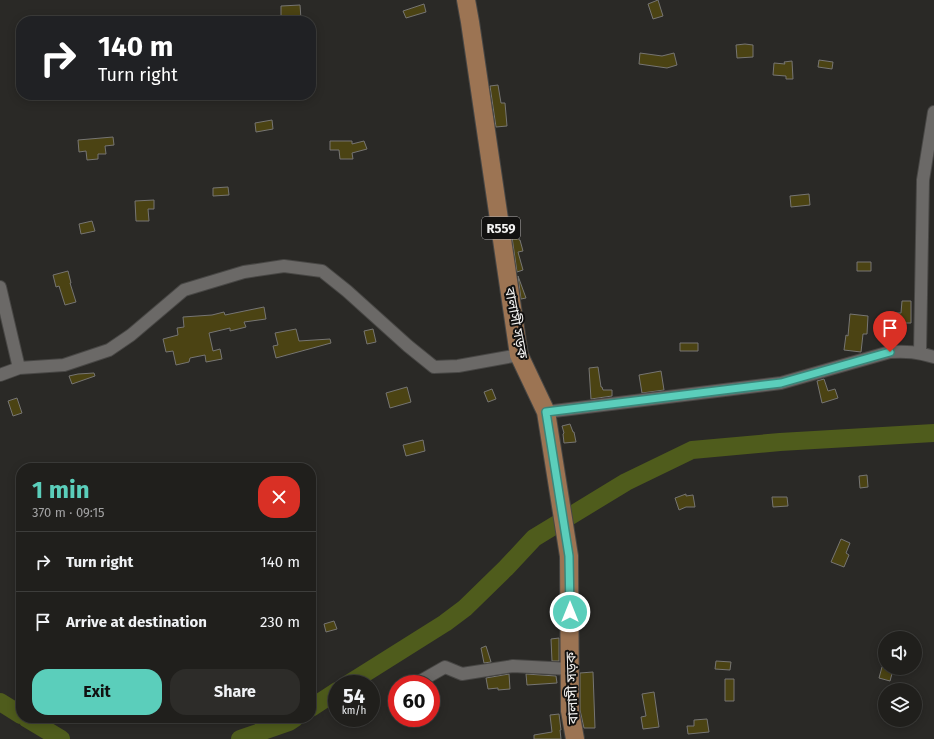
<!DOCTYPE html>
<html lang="en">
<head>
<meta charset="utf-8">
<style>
	body { margin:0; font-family:"Fira Sans","Noto Sans Bengali",sans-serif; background:#2d2c29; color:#f1f3f6; height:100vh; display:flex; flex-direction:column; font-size:15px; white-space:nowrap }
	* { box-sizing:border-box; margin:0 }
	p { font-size:13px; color:#a2a2a3 }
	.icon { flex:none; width:22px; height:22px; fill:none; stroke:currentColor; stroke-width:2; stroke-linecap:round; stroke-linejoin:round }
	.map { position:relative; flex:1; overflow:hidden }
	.details { position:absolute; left:16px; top:463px; width:300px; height:260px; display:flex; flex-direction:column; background:#201f1c; border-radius:16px; box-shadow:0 2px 10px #0003,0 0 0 1px #3d3d3b }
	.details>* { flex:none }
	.top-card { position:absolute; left:16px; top:16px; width:300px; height:84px; border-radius:16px; box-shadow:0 2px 10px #0003,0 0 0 1px #3d3d3b; background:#202124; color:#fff; overflow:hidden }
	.controls { position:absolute; left:878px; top:631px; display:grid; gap:8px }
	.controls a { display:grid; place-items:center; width:44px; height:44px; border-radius:50%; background:#201f1c; box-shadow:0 2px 10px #0003,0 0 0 1px #3d3d3b; font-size:20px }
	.speed { position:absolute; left:328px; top:675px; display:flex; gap:8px; font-size:20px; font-weight:700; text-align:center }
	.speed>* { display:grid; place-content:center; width:52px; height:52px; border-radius:50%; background:#201f1c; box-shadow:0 2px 10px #0003,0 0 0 1px #3d3d3b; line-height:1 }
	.speed small { font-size:10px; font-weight:400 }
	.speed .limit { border:6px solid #d22; background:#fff; color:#111 }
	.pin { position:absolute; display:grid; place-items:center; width:34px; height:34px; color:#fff; margin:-41px -17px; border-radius:50% 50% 50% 0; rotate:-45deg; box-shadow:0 0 4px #0007 }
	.pin .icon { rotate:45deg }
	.me { position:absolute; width:44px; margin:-22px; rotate:0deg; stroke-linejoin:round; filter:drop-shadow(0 0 3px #0008) }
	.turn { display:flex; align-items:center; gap:14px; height:84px; padding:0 16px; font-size:18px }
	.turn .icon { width:52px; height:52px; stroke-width:2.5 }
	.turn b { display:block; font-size:28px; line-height:34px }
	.round { display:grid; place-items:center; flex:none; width:42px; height:42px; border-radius:16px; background:#2d2c29 }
	.overview { display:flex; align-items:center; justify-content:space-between; height:68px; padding:0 16px }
	h1 { font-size:24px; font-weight:700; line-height:30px; color:#5bcebb }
	.action { display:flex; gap:8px; margin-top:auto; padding:8px 16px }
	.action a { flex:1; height:46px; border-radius:16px; background:#5bcebb; color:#111; font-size:16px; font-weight:700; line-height:46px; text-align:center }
	.action a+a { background:#2d2c29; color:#f1f3f6 }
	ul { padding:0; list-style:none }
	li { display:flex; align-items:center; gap:12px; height:60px; padding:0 16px; border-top:1px solid #3d3d3b }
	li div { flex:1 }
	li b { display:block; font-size:15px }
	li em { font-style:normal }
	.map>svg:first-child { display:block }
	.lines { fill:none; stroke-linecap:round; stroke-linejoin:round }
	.river { stroke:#4f5c1c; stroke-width:18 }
	.building { fill:#4b4313; stroke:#767573 }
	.street-casing { stroke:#484745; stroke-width:14 }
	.primary-casing { stroke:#484745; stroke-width:20 }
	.street { stroke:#6b6967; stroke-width:12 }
	.primary { stroke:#9c7453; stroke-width:18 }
	.route-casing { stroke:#3b867a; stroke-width:10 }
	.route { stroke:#5bcebb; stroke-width:7 }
	.labels { text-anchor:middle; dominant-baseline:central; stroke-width:4; stroke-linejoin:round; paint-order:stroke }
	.shield { fill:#121110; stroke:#b0aeae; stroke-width:1 }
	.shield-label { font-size:13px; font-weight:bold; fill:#f3f2f1 }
	.street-label { font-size:14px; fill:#f3f2f1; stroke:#121110 }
</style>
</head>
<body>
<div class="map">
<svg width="934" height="739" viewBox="0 0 934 739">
	<rect width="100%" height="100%" fill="#2a2926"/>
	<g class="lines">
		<path class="river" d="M348,684L445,623L465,608L506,568L534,538L626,482L692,450L780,442L934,433
			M0,702L21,715
			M311,708L337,691
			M26,718L61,739
			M240,739L289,722L295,718"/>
	</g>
	<path class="building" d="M658,0L663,16L653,19L648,4Z
		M424,4L426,12L406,18L403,11Z
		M300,5L301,19L281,21V6Z
		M745,44L753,45V57L737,58L736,45Z
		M640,53L662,56L674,53L677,65L667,68L639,64Z
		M819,60L833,62L832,69L818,67Z
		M792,61L793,79H786V76L773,75L774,63L785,64L784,62Z
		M498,85L501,103H505L507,126L496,127L490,86Z
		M272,120L273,129L256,132L255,123Z
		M113,137L114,145L105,146L106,154H98V159L87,160L86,151L79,152L78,140Z
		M330,141H352V144L364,141L367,149L352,153L353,159H340L339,150H330Z
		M228,187L229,195L213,196V188Z
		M809,194L810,205L791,207L790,196Z
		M154,200V209H148L149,221H136L135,201Z
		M92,221L95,231L81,234L79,224Z
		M515,222L519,240H520L523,251L518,252L523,270L517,272L510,223Z
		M857,262H871V271H857Z
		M68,271L71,283H70L76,302L65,305L59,286L56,287L53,275Z
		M518,276L526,298L521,299Z
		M902,301H911V323H895V313H901Z
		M264,307L266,319L244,322L246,327L230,331V328L209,333L213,351L220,349L222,359L206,362L205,355L190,358L189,362L176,365L173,351L166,352L163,339L178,335L177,328L184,327L183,317L212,315L224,312L225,315Z
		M850,314L868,316L867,334H863L861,352L844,350L846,335L848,336Z
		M896,327L899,336L890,339L887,330Z
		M296,329L299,341L330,339L331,343L276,358L273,346L278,345L275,333Z
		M373,329L376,342L367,344L364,331Z
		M680,343H698V351H680Z
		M598,367L601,387H602L603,390H612V396L591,399L589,368Z
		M661,371L664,390L642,393L639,375Z
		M94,373L95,376L72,384L69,376L78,374Z
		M824,379L828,391L835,389L838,398L822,403L817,381Z
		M407,387L411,402L390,408L386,393Z
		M492,389L496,399L488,402L484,392Z
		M17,398L22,413L13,416L8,401Z
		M570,424L573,432H574L576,442L564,443L563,434L564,433L562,426Z
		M423,440L425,451L406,456L403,445Z
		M867,475L868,487L860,488L859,476Z
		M686,494V496L693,495L695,507H686L679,510L675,498Z
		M772,497H787L788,506L773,507Z
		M841,539L850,543L846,553L849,555L844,567L831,562Z
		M334,621L337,629L326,632L324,624Z
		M559,638V661H552L551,639Z
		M486,646L491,662L484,663L481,648Z
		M716,661L731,662L730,670L715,669Z
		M882,667L893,670L890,681L879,678Z
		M593,672L595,728H584L580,710V673Z
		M509,674L510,689L498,690V688L488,689L486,678Z
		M526,674L556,676L557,683L527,685Z
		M725,679H734V701H725Z
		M654,692L659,727L643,729L641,717L646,716L642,694Z
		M559,714L561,730H560L561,739H534V735L552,732L550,715Z
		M707,719L709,732L688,734L687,726H694V720Z"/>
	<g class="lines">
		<g class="street-casing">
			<path id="street" d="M0,287L19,368
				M920,353L923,180L934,112
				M0,375L19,368L64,365L109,350L131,335L184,290L244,272L284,266L322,271L347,291L408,346L434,367L458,366L519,355
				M546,412L781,383L890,352C907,351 917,352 934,357
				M417,683L445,667L462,674L513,666L570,669"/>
		</g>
		<g class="primary-casing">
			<path id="primary" d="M466,0L470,22L519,355L546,412L569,556L570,711L575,739"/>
		</g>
		<use href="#street" class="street"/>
		<use href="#primary" class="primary"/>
	</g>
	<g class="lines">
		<g class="route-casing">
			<path id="route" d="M570,612L569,556L546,412L781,383L890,352"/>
		</g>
		<use href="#route" class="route"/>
	</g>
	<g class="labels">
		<rect class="shield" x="482" y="217" width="38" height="22" rx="3"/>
		<g class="shield-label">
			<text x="501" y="228">R559</text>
		</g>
		<g class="street-label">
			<text transform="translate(516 323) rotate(79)">বালাসী সড়ক</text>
			<text transform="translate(572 688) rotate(-92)">বালাসী সড়ক</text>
		</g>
	</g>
</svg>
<div class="controls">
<a><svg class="icon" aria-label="sound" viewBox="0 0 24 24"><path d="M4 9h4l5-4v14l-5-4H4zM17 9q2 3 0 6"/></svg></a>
<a><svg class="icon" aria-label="layers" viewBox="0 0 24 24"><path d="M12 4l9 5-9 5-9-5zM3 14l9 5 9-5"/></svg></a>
</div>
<div class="speed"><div>54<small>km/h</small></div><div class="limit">60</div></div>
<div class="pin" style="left:890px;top:352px;background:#d93025"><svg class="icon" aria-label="arrive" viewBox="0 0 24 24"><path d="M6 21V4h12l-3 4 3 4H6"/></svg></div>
<svg class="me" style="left:570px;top:612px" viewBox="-20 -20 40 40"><circle r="17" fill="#5bcebb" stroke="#fff" stroke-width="3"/><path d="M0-11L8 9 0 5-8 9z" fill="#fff"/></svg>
<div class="top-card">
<div class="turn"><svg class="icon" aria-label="right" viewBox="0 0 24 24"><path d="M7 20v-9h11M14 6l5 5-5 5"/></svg><div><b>140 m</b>Turn right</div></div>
</div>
<section class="details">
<div class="overview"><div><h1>1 min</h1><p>370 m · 09:15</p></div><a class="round" style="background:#d93025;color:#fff"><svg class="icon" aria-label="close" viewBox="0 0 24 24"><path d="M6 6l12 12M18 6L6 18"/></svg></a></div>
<ul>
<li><svg class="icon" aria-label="right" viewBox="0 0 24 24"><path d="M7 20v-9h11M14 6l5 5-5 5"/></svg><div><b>Turn right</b></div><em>140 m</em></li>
<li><svg class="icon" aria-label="arrive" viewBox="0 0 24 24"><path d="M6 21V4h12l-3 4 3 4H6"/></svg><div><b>Arrive at destination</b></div><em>230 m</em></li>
</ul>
<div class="action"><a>Exit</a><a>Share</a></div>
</section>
</div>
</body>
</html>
